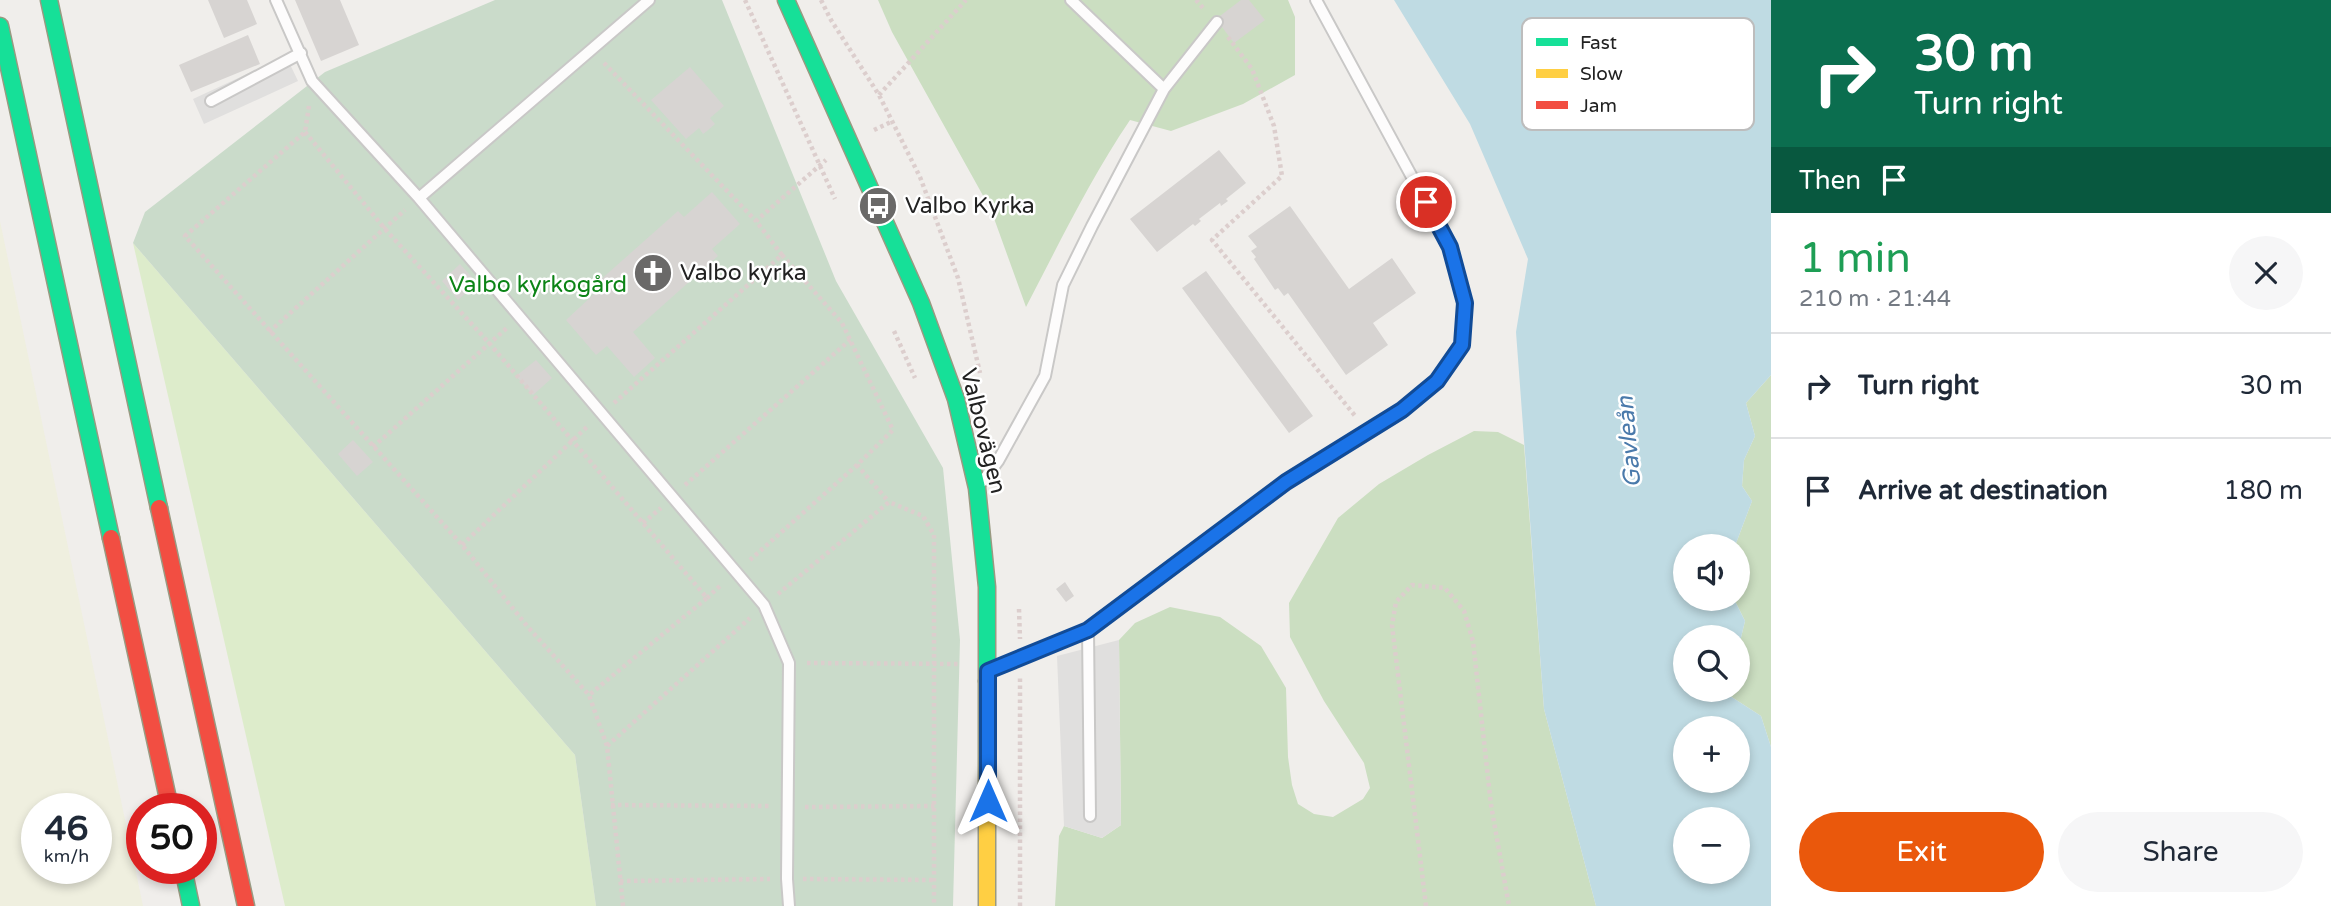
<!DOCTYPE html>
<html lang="en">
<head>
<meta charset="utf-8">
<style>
	body { margin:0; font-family:"Varela Round",sans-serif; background:#f6f6f7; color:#1f2937; height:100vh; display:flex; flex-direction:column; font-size:26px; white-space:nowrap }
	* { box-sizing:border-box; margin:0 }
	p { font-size:23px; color:#747a83 }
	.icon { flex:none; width:38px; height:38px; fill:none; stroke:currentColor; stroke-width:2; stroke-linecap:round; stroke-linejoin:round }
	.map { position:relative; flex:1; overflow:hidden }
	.panel { display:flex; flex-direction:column; background:#fff; width:560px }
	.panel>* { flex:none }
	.guide { background:#0b6e4f; color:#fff; overflow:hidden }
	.fabs { position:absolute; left:1673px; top:534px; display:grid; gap:14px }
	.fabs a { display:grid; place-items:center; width:77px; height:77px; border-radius:50%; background:#fff; box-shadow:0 4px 10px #0003; font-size:35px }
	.speed { position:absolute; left:21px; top:793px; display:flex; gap:14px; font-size:35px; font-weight:700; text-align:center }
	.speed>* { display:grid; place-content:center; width:91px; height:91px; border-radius:50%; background:#fff; box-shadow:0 4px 10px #0003; line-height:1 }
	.speed small { font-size:18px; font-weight:400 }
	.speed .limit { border:10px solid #d22; background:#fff; color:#111 }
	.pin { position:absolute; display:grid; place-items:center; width:60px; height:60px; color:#fff; margin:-30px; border:4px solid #fff; border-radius:50%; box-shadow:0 2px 7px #0007 }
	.me { position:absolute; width:77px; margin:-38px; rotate:0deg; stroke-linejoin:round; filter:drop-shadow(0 0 5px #0008) }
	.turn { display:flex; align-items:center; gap:24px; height:147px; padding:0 28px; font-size:32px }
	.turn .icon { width:91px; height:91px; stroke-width:2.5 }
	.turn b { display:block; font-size:49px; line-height:60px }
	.then { display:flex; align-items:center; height:66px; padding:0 28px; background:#0003; gap:14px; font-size:26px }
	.round { display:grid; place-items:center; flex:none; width:74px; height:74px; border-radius:37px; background:#f6f6f7 }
	.headline { display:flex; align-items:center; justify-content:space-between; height:119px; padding:0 28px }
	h1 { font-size:42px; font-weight:600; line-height:52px; color:#1e9e55 }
	.action { display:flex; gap:14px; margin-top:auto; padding:14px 28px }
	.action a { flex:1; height:80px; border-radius:42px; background:#ea580c; color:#fff; font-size:28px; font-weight:600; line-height:80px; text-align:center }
	.action a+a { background:#f6f6f7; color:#1f2937 }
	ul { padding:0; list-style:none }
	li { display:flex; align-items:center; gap:21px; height:105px; padding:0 28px; border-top:2px solid #e0e1e3 }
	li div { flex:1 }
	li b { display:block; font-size:26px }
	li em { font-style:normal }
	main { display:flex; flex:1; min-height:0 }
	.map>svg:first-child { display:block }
	.farmland { fill:#efefdf; fill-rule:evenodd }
	.grass { fill:#ddeccb }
	.forest { fill:#cbdec1 }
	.cemetery { fill:#cadbca }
	.parking { fill:#e0dfde }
	.water { fill:#bfdbe3; fill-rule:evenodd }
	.building { fill:#d7d4d2 }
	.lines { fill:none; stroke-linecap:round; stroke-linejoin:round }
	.lane-casing { stroke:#c9c8c7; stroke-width:14 }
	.fast-casing { stroke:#999a82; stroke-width:19 }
	.slow-casing { stroke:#999a82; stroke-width:19 }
	.jam-casing { stroke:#999a82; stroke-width:19 }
	.path { stroke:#dccecd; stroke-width:4.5; stroke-dasharray:3.5 3.5; stroke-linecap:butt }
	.lane { stroke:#fdfcfc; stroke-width:10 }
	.fast { stroke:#16e098; stroke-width:16 }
	.slow { stroke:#ffcf43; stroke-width:16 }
	.jam { stroke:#f24e42; stroke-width:16 }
	.route-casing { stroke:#114b97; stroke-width:18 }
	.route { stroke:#1a73e8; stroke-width:12 }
	.labels { text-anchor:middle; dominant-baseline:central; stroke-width:5; stroke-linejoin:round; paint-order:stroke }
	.poi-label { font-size:23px; fill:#222; stroke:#fff; text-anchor:start }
	.park-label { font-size:23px; fill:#0c8416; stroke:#fff }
	.street-label { font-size:23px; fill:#222; stroke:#fff }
	.water-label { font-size:24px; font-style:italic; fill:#4a7aab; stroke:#fff }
	.key { fill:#fff; stroke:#bdbdbd; stroke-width:2 }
	.key-label { font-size:19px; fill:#222 }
</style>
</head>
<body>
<main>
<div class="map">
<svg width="1771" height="906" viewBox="0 0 1771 906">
	<rect width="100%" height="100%" fill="#f0eeeb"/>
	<path class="farmland" d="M0,221L143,906H0ZM37,808H96V868H37Z"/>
	<path class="grass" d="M133,243L575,755L596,906H285Z"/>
	<path class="forest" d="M878,0H1288L1295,17V75L1243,104L1171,131L1130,120C1090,179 1059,244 1026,307L991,210L892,32Z
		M1771,375V747L1761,716L1727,694L1728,690H1738V650L1745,621L1734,599L1738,598V546H1735L1752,501L1742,486L1744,460L1755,436L1746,403Z
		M1474,431L1498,432L1524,445L1544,709L1596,906H1055L1059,836L1064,826L1102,838L1121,825L1119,640L1135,623L1170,607L1220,617L1261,646L1286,688L1288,757L1292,785L1298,804L1314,814L1333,817L1363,799L1370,788L1364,763L1324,701L1290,637L1289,603L1338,518L1379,484L1428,455Z"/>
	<path class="cemetery" d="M495,0H722L836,281L943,468L960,640L953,906H596L575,755L133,243L145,212L325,72Z"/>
	<path class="parking" d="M286,56L298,81L204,124L193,99Z
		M1119,640L1121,825L1102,838L1064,826L1057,656Z"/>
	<path class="water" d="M1394,0H1771V375L1746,403L1755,436L1744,460L1742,486L1752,501L1735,546H1685V598L1734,599L1745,621L1738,650V637H1685V690H1728L1727,694L1761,716L1771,747V906H1596L1544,709L1516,332L1528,259L1470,124ZM1685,728H1738V780H1685ZM1685,819H1738V872H1685Z"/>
	<path class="building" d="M208,0H247L257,24L224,38Z
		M295,0H340L359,45L321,61Z
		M1241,0H1249L1265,20L1234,43L1216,19Z
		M248,35L260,64L191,92L179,65Z
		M690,67L724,106L710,118L715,124L707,131L703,134L699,128L686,139L651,100Z
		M1219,150L1246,183L1226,199L1228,201L1221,206L1220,203L1199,219L1201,221L1195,226L1193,224L1157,252L1130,219Z
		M712,192L740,224L712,249L718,256L633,332L655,358L634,377L607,346L596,355L566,320L593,295L589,290L678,211L684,217Z
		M1290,206L1349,289L1392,258L1416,293L1373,323L1388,345L1346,375L1288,293L1284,296L1278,288L1275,290L1254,259L1256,257L1251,251L1257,247L1248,236Z
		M460,264L477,283L458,300L442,281Z
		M1206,271L1313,416L1289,433L1182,288Z
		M536,360L552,378L533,395L516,376Z
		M353,440L373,462L357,476L338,454Z
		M1065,582L1074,596L1066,602L1056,589Z"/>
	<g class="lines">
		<g class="lane-casing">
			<path id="lane" d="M276,0L312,81L419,198L764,605L789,663L787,879L789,906
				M1071,0L1164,89
				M211,101L301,53
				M419,198L649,0
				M982,482L998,461L1045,376L1063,285L1092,226L1164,89L1217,22
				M1088,630L1090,816
				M990,670L1088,630L1286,482L1402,410L1437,381L1462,345L1465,303L1450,247L1316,0"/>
		</g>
		<g class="fast-casing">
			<path id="fast" d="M49,0L159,508
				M786,0L921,303L956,399L977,488L987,587V681
				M0,26L111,538
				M183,868L191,906"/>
		</g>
		<g class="slow-casing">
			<path id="slow" d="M987,681V906"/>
		</g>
		<g class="jam-casing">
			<path id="jam" d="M159,508L246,906
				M111,538L170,808"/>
		</g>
		<path class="path" d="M745,0L835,199
			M821,0L831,20L879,95L920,177L958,278L980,373
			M1196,0L1204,9
			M1228,37L1252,69L1274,126L1282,176L1212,240L1356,417
			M604,63L756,221
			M879,95L966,0
			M309,106L305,132L185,236L462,545L527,626L589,695L607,746
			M874,130L893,121
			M305,132L385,229L489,343L707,598L589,695
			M782,255L842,323L893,430L857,465L889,502
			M894,331L915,378
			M269,332L405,210
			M614,403L782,255L756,221L826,160
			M373,447L508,327
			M685,485L850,340
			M643,523L661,508
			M462,545L589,425
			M750,560L857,465
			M778,594L889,502L923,516L934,535V906
			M707,598L722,584
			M1019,609L1020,639
			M807,663L959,664
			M611,805L772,806
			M805,807L935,806
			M803,879L934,880
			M620,881L770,879
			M623,906L607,746L750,618
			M1020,906V676
			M1426,906L1392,625L1396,602L1412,585L1445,588L1464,611L1473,641L1491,805L1509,906"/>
		<use href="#lane" class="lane"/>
		<use href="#fast" class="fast"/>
		<use href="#slow" class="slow"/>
		<use href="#jam" class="jam"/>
	</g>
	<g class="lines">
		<g class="route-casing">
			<path id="route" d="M988,801V671L1088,630L1286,482L1402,410L1437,381L1462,345L1465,303L1450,247L1426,202"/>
		</g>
		<use href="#route" class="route"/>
	</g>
	<defs>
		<g id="bus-disc" transform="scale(2.0125)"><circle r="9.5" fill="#6a6968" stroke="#fff"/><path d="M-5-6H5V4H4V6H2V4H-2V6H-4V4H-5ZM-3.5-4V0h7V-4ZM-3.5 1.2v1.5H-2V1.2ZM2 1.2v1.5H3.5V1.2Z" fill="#fff"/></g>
		<g id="church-disc" transform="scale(2.0125)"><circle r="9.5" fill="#6a6968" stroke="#fff"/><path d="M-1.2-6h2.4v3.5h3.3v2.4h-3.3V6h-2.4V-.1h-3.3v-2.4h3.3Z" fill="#fff"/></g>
	</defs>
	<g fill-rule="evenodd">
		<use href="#bus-disc" x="878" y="206"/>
		<use href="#church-disc" x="653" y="273"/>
	</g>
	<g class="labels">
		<g class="poi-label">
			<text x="905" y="206">Valbo Kyrka</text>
			<text x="680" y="273">Valbo kyrka</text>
		</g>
		<g class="park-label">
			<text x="538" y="285">Valbo kyrkogård</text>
		</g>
		<g class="street-label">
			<text transform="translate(983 431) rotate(76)">Valbovägen</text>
		</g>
		<g class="water-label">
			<text transform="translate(1629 442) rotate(-95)">Gavleån</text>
		</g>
	</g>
	<rect x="1522" y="18" width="232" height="112" rx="10" class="key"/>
	<rect x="1536" y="38" width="32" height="8" fill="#16e098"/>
	<rect x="1536" y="69" width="32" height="9" fill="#ffcf43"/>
	<rect x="1536" y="101" width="32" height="8" fill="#f24e42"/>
	<g class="key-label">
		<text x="1580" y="49">Fast</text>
		<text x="1580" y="80">Slow</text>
		<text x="1580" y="112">Jam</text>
	</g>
</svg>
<div class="fabs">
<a><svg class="icon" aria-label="sound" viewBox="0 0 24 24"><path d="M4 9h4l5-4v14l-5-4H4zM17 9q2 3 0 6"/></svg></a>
<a><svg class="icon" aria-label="search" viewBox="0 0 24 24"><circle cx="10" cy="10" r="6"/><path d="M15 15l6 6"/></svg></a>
<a>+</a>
<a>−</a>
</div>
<div class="speed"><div>46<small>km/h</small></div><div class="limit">50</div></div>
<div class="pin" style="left:1426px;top:202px;background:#d93025"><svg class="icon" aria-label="arrive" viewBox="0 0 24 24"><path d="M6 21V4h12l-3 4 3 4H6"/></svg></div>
<svg class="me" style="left:988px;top:801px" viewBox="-20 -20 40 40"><path d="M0-17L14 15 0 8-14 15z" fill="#1a73e8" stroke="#fff" stroke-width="4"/></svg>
</div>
<section class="panel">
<div class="guide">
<div class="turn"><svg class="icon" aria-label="right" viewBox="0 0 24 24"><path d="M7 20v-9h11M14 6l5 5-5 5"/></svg><div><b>30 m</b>Turn right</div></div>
<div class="then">Then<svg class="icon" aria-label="arrive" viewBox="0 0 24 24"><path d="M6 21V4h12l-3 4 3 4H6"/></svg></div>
</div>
<div class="headline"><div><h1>1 min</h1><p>210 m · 21:44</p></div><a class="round"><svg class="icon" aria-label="close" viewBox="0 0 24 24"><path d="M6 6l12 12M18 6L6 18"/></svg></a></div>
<ul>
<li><svg class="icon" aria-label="right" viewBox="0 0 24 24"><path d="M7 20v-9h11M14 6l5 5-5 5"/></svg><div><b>Turn right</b></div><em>30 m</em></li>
<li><svg class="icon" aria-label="arrive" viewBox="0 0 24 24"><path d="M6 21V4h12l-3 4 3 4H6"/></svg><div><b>Arrive at destination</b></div><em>180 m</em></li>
</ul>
<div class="action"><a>Exit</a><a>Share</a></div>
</section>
</main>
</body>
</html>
